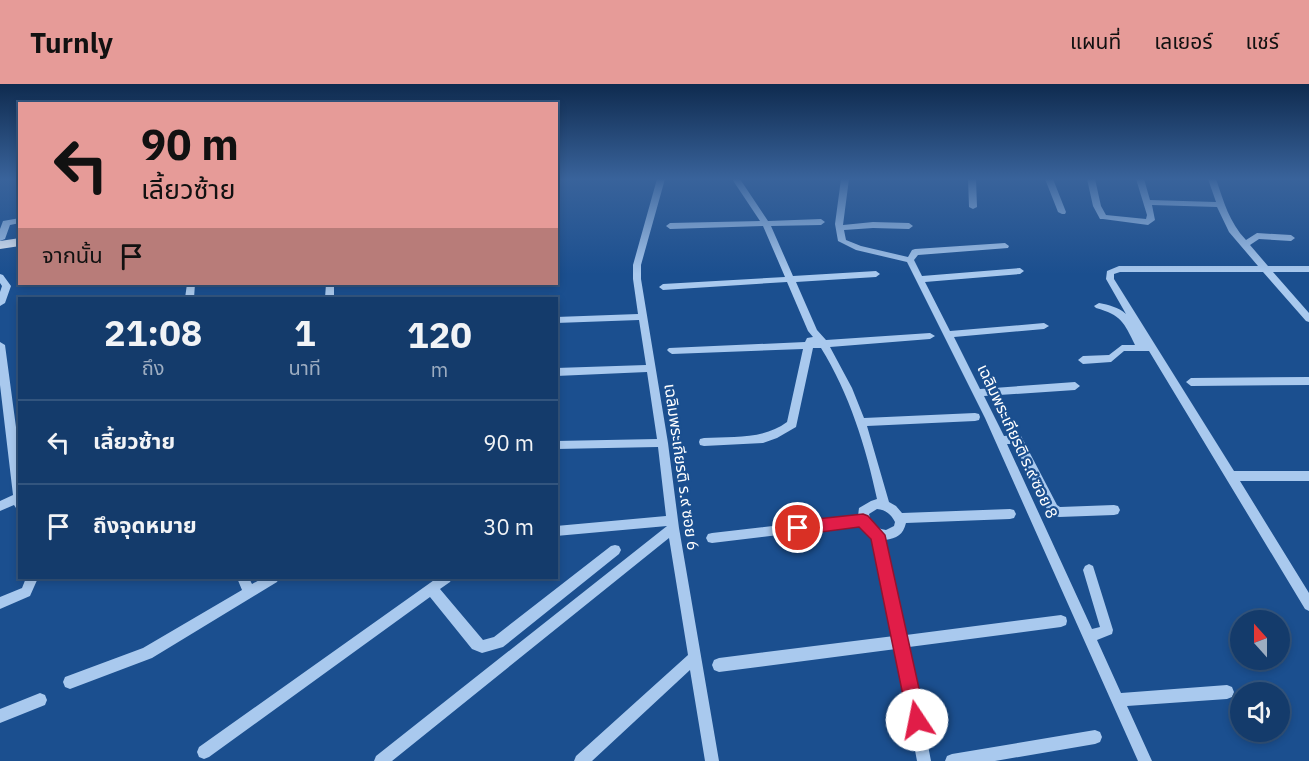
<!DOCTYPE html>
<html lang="th">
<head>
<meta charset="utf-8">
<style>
	body { margin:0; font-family:"IBM Plex Sans","Noto Sans Thai",sans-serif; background:#1d4271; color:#f1f3f6; height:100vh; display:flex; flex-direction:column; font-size:22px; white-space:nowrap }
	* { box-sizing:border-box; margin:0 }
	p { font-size:20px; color:#9dadc1 }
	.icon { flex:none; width:33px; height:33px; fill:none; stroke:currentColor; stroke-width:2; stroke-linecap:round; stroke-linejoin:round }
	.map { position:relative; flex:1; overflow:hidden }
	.side { position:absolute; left:18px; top:213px; width:540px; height:282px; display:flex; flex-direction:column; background:#143b6b; border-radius:0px; box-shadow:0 3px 9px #0003,0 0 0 2px #33557e }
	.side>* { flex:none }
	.top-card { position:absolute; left:18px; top:18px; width:540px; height:183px; border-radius:0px; box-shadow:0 3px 9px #0003,0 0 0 2px #33557e; background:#e69b98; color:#111; overflow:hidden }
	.needle { width:39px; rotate:339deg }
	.fabs { position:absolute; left:1230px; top:526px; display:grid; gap:12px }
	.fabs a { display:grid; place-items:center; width:60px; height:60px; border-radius:50%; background:#143b6b; box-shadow:0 3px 9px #0003,0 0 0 2px #33557e; font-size:30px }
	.pin { position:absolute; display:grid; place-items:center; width:51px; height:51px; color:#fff; margin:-26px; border:3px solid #fff; border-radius:50%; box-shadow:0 2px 6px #0007 }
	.me { position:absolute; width:66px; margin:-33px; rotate:349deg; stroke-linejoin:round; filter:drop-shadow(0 0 4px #0008) }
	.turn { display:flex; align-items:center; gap:21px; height:126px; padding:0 24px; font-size:27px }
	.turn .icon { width:78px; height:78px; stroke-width:2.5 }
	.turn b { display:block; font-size:42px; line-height:51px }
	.then { display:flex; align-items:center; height:57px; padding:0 24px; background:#0003; gap:12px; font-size:22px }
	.eta { display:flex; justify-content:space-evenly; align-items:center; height:102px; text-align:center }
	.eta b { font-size:36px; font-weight:700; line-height:42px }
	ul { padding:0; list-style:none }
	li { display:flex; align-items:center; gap:18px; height:84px; padding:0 24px; border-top:2px solid #33557e }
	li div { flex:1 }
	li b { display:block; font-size:22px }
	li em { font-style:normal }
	header { display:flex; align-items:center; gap:36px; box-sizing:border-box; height:84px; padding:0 30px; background:#e69b98; color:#111 }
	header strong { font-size:28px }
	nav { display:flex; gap:33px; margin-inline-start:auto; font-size:21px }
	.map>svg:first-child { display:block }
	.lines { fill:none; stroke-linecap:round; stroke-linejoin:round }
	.minor { fill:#a9c9ee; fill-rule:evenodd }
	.major { fill:#f0f6ff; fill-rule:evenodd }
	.route { fill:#e11d48; stroke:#92132f; stroke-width:1.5 }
	.labels { text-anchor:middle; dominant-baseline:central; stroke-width:4.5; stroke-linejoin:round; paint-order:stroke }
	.street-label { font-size:16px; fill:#fff; stroke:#1b4f8f }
</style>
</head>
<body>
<header>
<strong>Turnly</strong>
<nav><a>แผนที่</a><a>เลเยอร์</a><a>แชร์</a></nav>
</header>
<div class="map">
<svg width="1309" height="677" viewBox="0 0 1309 677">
	<rect width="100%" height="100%" fill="#1b4f8f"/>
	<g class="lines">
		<path class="minor" d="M657,95H665L641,181V195L668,359L679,444L719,677H705L690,586L592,677H574L576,672L688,571L669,454L392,677H374L376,672L667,442L556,452V442L666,432L658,363L556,365V357L657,355L647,288L556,292V284L646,281L639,236L556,239V233L638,230L633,195V181Z
			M732,95H740L768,137L821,135L825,138L821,141L771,142L793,192L876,187L880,190L876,193L796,198L817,246L826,256L930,249L935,252L930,255L830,263L852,304L864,334L975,329L979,330L980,333L979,336L975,337L867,342L889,418L896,422L902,429L1010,425L1014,426L1016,430L1014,434L1010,435L906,439C903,451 897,454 885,456L906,551L1061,531L1066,533L1067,537L1066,541L1061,543L909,563L931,677H917L896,565L719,588L714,586L712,581L714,576L719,574L894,552L873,453L866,450L860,441L712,459L708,458L706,454L708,450L712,449L858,432L859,424L871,417L877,415C866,363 849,309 821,264H813L796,343L777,354L763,359L704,362L700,361L699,358L700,355L704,354C732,352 763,356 787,338L803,265L672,270L669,268L667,266L669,264L805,258L807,254L813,253L808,247L787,198L663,206L659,203L663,200L785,193L763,142L670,145L666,142L670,139L760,137ZM877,425C886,426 891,430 895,438L894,442L886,446C875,444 871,441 869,430Z
			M841,95H849L843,141L873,138L909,139L913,142L909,145L873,144L844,146L846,156L861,162L908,173L912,166L915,165L1005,159L1009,162L1008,164L918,171L914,176L922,192L1020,184L1024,187L1020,190L925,198L950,247L1044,239L1049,242L1044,245L954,253L980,305L1075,298L1080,302L1075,306L984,312L1004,352L1017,351L1021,352L1057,421L1060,423L1114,421L1118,422L1120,426L1118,430L1114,431L1059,433L1049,429L1014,360H1007L1092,545L1100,543L1083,486L1085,482L1089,480L1093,482L1113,546L1112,550L1097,556L1121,609L1227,601L1232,603L1234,608L1232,613L1227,615L1127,622L1152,677H1138L985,334L907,178L856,166L838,157L835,140Z
			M968,95H976L977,123L973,125L969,123Z
			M1045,95H1053L1066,128L1065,130H1062L1058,128Z
			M1087,95H1095L1101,122L1106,131L1146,135L1147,131L1136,95H1144L1150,116L1216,118L1208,95H1216C1224,118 1229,138 1246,156L1257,149L1291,151L1295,154L1291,157L1259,155L1250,161L1268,182H1309V188H1273L1309,229V238L1306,237L1263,188H1120L1114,190V195L1234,387H1309V397H1240L1309,509V527L1305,525L1149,267H1124L1111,278L1083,280L1078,276L1083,272L1109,271L1122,261H1135C1124,238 1121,231 1096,224L1094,222L1099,219C1109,221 1118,223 1126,230L1106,195L1107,187L1119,182H1258L1229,148L1217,123L1152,121L1155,136L1148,141L1103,135H1100L1093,122Z
			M20,134V139L10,141L5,155L0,157V145L3,137Z
			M0,190L3,191L11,202L5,219L0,222V208L2,202L0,199Z
			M187,200H195L194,214H185Z
			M326,200H334V214H325Z
			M0,258L5,261L20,373V426L16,424L14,421L0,427V417L13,411L0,301Z
			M1309,293V301L1191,302L1186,298L1191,294Z
			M615,461L619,462L621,466L619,470L503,563L482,569L472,565L430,513L209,673L204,675L199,673L197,668L199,663L437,494H452L450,498L440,505L483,556L494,553L611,462Z
			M26,494H38L30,512L0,525V513L22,504Z
			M237,494H249L252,500L263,494H279L277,498L152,574L70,605L65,603L63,598L65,593L143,564L242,506Z
			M40,609L45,611L47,616L45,621L0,639V625Z
			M1095,646L1100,648L1102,653L1100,658L1095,660L995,677H945L947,672L952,670Z"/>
		<path class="major" d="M20,154V162L0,165V157Z"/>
	</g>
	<linearGradient id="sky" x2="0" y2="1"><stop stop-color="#0f2b4f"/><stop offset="0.5" stop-color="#39639b"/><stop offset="1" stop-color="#39639b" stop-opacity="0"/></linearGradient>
	<rect width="1309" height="190" fill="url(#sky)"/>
	<path class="route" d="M863,430L868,432L885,451L926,636L923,643L917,646L910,643L908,636L871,455L859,443L798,451L791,444L798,437Z"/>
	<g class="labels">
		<g class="street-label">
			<text transform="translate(1018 357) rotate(65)">เฉลิมพระเกียรติ ร.๙ ซอย 8</text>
			<text transform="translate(682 383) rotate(82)">เฉลิมพระเกียรติ ร.๙ ซอย 6</text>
		</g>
	</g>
</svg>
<div class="fabs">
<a><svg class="needle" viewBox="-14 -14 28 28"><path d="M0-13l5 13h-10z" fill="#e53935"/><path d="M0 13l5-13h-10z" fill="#9dadc1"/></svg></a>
<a><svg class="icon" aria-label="sound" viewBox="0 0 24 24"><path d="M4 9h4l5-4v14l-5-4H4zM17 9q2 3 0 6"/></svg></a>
</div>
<div class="pin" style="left:798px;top:444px;background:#d93025"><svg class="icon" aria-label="arrive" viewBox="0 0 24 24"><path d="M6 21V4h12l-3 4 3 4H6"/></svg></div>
<svg class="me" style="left:917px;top:636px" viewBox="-20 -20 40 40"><circle r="19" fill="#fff"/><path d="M0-13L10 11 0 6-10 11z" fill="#e11d48"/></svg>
<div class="top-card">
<div class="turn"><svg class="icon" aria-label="left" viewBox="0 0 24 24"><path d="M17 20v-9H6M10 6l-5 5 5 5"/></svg><div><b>90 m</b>เลี้ยวซ้าย</div></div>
<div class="then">จากนั้น<svg class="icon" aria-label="arrive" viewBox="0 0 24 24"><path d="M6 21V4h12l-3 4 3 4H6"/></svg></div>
</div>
<section class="side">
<div class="eta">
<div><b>21:08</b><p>ถึง</p></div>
<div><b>1</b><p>นาที</p></div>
<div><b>120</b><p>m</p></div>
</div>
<ul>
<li><svg class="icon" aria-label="left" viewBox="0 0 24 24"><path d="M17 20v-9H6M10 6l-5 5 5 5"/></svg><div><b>เลี้ยวซ้าย</b></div><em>90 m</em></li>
<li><svg class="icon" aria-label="arrive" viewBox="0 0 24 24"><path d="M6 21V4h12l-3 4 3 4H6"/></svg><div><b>ถึงจุดหมาย</b></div><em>30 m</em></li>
</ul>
</section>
</div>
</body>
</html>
